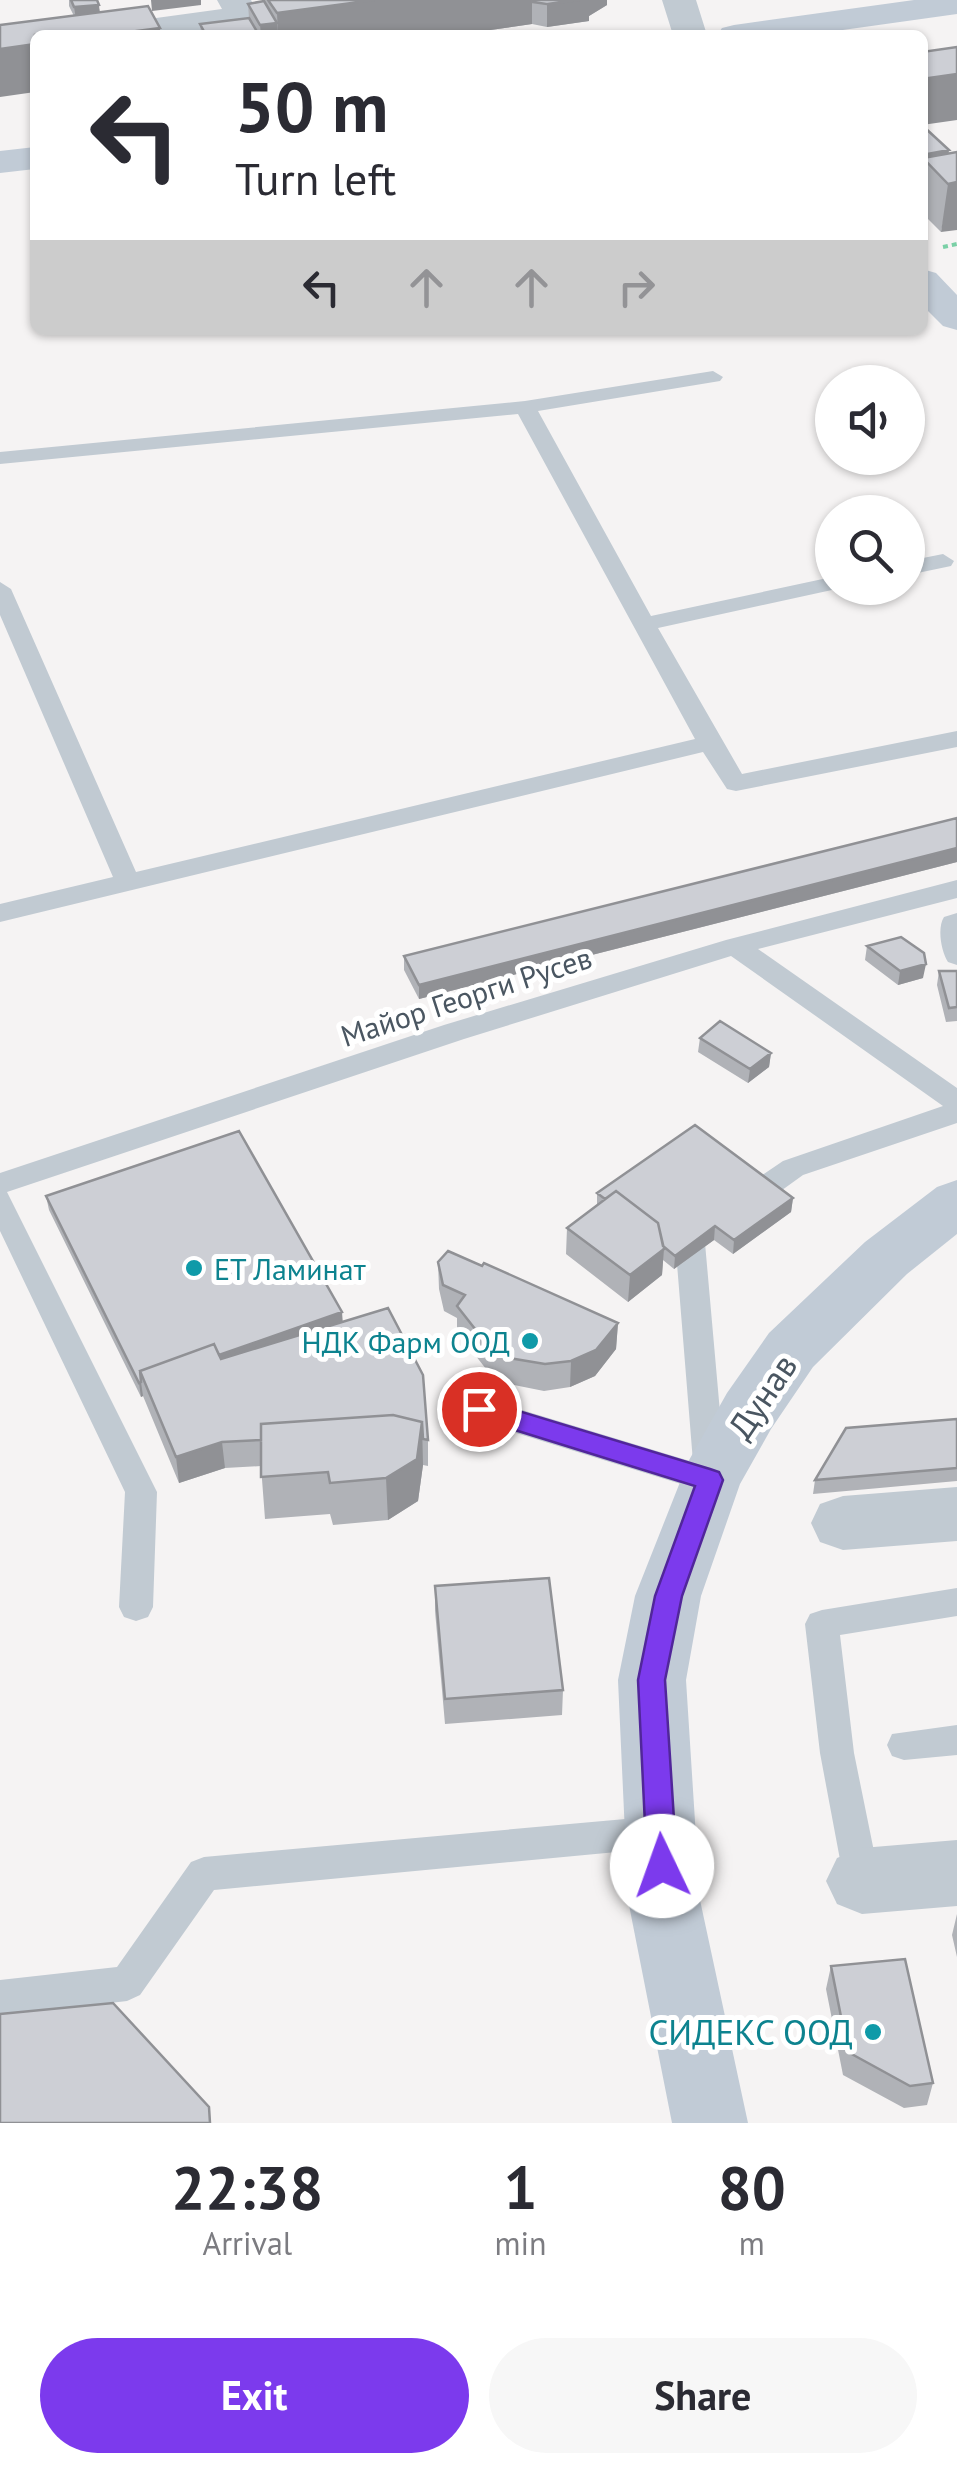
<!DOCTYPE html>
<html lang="en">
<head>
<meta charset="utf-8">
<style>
	body { margin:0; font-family:"PT Sans",sans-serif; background:#f7f7f7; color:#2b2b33; height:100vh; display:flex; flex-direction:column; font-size:38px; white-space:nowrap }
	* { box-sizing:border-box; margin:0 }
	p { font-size:32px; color:#7c7c81 }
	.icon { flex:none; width:55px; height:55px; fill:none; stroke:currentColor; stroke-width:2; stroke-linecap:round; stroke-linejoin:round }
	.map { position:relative; height:2123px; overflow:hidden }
	.panel { display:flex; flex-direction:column; background:#fff; flex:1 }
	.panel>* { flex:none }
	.guide { position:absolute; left:30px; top:30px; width:898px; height:305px; border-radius:15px; box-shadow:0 2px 8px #0004; background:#fff; color:#2b2b33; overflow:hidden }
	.buttons { position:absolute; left:815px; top:365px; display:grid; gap:20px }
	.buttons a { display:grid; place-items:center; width:110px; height:110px; border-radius:50%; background:#fff; box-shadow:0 2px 8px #0004; font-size:50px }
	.pin { position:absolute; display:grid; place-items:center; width:85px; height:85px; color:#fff; margin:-42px; border:5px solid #fff; border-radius:50%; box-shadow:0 2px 10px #0007 }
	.me { position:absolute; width:110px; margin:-55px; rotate:357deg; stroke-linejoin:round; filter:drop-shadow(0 0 8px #0008) }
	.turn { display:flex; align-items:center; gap:35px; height:210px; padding:0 40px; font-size:45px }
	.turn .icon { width:130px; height:130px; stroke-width:2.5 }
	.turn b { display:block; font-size:70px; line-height:85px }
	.lanes { display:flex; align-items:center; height:95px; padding:0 40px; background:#0003; justify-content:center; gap:50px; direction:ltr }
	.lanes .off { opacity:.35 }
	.eta { display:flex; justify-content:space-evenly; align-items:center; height:170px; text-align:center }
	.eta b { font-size:60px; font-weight:700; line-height:70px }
	.primary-button { display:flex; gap:20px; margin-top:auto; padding:20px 40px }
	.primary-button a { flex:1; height:115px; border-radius:60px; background:#7c3aed; color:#fff; font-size:40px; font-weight:700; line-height:115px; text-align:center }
	.primary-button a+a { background:#f7f7f7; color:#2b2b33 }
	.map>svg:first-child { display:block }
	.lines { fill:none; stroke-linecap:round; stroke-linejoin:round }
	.path { stroke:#7ad0a6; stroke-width:4; stroke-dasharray:5 4; stroke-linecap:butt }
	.lane { fill:#c1cad2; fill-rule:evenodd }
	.street { fill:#c1cad2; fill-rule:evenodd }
	.secondary { fill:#c1cbd6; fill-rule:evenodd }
	.wall { fill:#b0b2b7 }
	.shaded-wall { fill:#909195 }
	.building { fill:#cdcfd5; stroke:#909195; stroke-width:2.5 }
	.route { fill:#7c3aed; stroke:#51269a; stroke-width:2.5 }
	.culture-dot { fill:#0f9aa8; stroke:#fff; stroke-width:4 }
	.labels { text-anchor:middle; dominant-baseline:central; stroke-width:10; stroke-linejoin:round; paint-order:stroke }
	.street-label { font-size:30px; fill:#4a5661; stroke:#fff }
	.culture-label { font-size:30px; fill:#0d838f; stroke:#fff; text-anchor:start }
	.near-street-label { font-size:35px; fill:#4a5661; stroke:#fff }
	.near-culture-label { font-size:35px; fill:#0d838f; stroke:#fff; text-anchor:end }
</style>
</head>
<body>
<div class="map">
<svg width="957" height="2123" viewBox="0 0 957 2123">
	<rect width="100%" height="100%" fill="#f5f3f3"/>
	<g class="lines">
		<path class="path" d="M943,247L957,244"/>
		<path class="lane" d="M713,371L723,377L720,381L538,411L651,616L832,577V588H841L658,628L742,774L957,731V747L736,791L727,789L703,752L0,922V904L113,877L0,615V582L11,589L136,872L695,739L518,414L0,464V452L525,401Z
			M943,554L954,561L951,566L908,575V561Z
			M957,880V898L758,949L957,1088V1123L803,1175L753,1211L743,1214L733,1211L729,1203L733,1195L783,1161L943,1106L731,956L464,1039L7,1192L157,1492L153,1607L148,1617L136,1621L124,1617L119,1607L125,1492L0,1231V1173L444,1025L726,940Z
			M957,913V965L948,962C941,951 937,928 944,917Z
			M707,1216L717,1219L722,1227L705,1243L726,1480L721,1489L710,1493L468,1418L463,1409L468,1400L479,1397L693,1462L675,1239L680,1231Z
			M957,1588V1616L840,1635L854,1753L880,1881L875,1893L862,1898L849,1893L844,1881L820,1753L805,1624L810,1614L822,1610Z
			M957,1725V1755L904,1760L892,1756L887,1745L892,1734Z
			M659,1816L672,1821L677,1832L672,1843L659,1848L214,1890L140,1995L127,2001L0,2016V1980L117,1967L191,1862L204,1857Z"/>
		<path class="street" d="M217,0H251L260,16L255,23C200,37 144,35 88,35L93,28L105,25L222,9Z
			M662,0H696L707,35H673Z
			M957,1487V1541L843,1550L820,1542L811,1523L820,1504L843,1496Z
			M957,1840V1906L862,1914L837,1904L826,1881L837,1858L862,1848Z"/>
		<path class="secondary" d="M914,0H957V14L807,35H717L722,28L734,25Z
			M35,147V169L0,173V151Z
			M922,269L936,273L957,295V330L943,326L922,305Z
			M957,1180V1234L907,1274L813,1367L771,1429L740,1484L701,1596L686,1680L700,1900L748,2123H672L628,1900L618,1680L635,1596L688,1462L727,1393L769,1333L865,1242L937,1187Z"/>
	</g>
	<path class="wall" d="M69,0H97L100,12L74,16L69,6Z
		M264,0H607V5L589,16V21L547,27L532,24L455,35H261L260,25L261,35H201L200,24L249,18L248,4L264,1Z
		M922,128L949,153L957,152L941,232L922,213Z
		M957,818V862L419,999L404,970V956Z
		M867,946L923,978L898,985L865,960Z
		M939,971H957V1021L946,1022L937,985Z
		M700,1038L771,1053L769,1067L748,1083L698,1052Z
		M597,1193L793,1198L791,1212L733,1254L714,1240L674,1269L663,1260L662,1275L628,1302L566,1254L567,1228L597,1205Z
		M46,1196L343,1322L428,1440V1466L423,1465L418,1501L388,1520L333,1525L330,1514L265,1519L261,1466L225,1468L179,1483L143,1396L141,1397L49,1210Z
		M438,1262L618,1323L616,1349L595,1376L570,1387L544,1391L509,1384L490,1374L457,1332V1318L444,1311L439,1289Z
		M957,1419V1481L813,1494L815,1480Z
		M435,1586L563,1690L562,1715L445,1724L435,1611Z
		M957,1914V1957L952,1935Z
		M831,1966L933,2083L927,2105L904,2108L843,2075L826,1989Z"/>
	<path class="shaded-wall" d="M151,0H201V5L152,11Z
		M374,0H532V24L455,35H278L277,13Z
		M578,0H607V5L589,16V21L547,27V4Z
		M99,5L100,16L76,19L74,7Z
		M277,23L278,35H261L260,25Z
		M160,28V35H106Z
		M35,44V92L0,97V49Z
		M957,74V120L922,125V79Z
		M949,150L946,173L922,159V155Z
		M957,182V230L941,232L948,184Z
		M957,848V862L419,999V985Z
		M926,964L923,978L898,985L900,971Z
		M771,1053L769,1067L748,1083L750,1069Z
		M793,1198L791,1212L733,1254L734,1240Z
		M715,1226L714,1240L674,1269L675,1256Z
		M664,1249L662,1275L628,1302L630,1275Z
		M342,1312L343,1325L144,1381Z
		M618,1323L616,1349L595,1376L570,1387L571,1361Z
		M141,1382L143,1396L141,1397L139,1383Z
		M422,1422L423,1465L418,1501L388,1520L386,1478Z
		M222,1442L225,1468L179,1483L176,1457Z"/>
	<path class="building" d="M71,0H97L99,5L74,7Z
		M268,0H374L277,13Z
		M532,0H579L547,4L532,2Z
		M264,1L277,23L260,25L248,4Z
		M148,6L160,28L106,35H35V44L0,49V25Z
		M249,18L259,35H206L200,24Z
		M957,47V74L922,79V52Z
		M924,127L949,150L922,155Z
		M957,152V182L948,184L923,158Z
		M957,818V848L419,985L404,956Z
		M901,937L924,953L926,964L900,971L867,946Z
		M939,971H957V1007L949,1008Z
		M720,1021L771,1053L750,1069L700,1038Z
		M695,1125L793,1198L734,1240L715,1226L675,1256L663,1246L658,1223L616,1191L605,1199L597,1193Z
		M239,1131L342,1312L219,1355L214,1344L140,1371L141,1382L139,1383L46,1196Z
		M616,1191L658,1223L664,1249L630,1275L567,1228Z
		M448,1251L482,1266L484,1263L618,1323L596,1350L571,1361L545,1364L509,1358L490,1348L457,1306L465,1295L443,1285L438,1262Z
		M388,1308L423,1375L428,1440L423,1439L422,1422L393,1415L261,1424V1440L222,1442L176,1457L140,1371L214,1344L221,1359Z
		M393,1415L422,1422L417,1459L386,1478L330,1483L328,1472L261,1477V1424Z
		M957,1419V1468L815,1480L846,1428Z
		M549,1578L563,1690L445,1699L435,1586Z
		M905,1959L933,2083L910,2086L848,2052L831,1966Z
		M113,2003L209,2107L210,2123H0V2014Z"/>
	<path class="route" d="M479,1399L710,1469L719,1472L723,1480L682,1596L665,1680L677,1866L673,1876L662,1880L652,1876L647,1866L638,1680L655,1596L695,1486L470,1416L466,1409L470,1402Z"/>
	<g class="culture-dot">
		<circle cx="194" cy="1268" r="10"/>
		<circle cx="530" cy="1341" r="10"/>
		<circle cx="873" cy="2032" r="10"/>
	</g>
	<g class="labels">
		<g class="street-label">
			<text transform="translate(466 996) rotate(-18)">Майор Георги Русев</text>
		</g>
		<g class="culture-label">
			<text x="214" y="1268">ЕТ Ламинат</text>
			<text x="510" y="1341" text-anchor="end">НДК Фарм ООД</text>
		</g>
		<g class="near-street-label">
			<text transform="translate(762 1396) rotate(-56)">Дунав</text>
		</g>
		<g class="near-culture-label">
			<text x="853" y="2032">СИДЕКС ООД</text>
		</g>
	</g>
</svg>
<div class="buttons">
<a><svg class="icon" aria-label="sound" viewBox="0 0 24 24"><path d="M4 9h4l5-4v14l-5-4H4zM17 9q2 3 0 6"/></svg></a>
<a><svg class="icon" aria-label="search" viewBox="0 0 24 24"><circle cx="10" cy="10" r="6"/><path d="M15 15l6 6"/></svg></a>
</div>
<div class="pin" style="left:479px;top:1409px;background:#d93025"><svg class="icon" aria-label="arrive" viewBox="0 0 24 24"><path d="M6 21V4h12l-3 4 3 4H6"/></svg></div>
<svg class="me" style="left:662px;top:1866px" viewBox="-20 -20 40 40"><circle r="19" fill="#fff"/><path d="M0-13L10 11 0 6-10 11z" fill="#7c3aed"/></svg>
<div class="guide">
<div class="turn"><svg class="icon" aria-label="left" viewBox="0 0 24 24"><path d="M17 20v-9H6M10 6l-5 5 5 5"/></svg><div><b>50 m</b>Turn left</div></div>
<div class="lanes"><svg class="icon" aria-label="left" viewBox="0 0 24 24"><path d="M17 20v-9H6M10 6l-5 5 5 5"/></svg><svg class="icon off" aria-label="ahead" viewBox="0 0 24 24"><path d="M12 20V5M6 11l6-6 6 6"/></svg><svg class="icon off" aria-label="ahead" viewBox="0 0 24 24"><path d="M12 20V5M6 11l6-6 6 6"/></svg><svg class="icon off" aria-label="right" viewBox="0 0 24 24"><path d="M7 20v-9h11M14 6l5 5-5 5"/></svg></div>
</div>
</div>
<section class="panel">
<div class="eta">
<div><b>22:38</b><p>Arrival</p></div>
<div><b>1</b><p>min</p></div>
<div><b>80</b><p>m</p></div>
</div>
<div class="primary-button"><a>Exit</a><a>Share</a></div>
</section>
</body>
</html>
